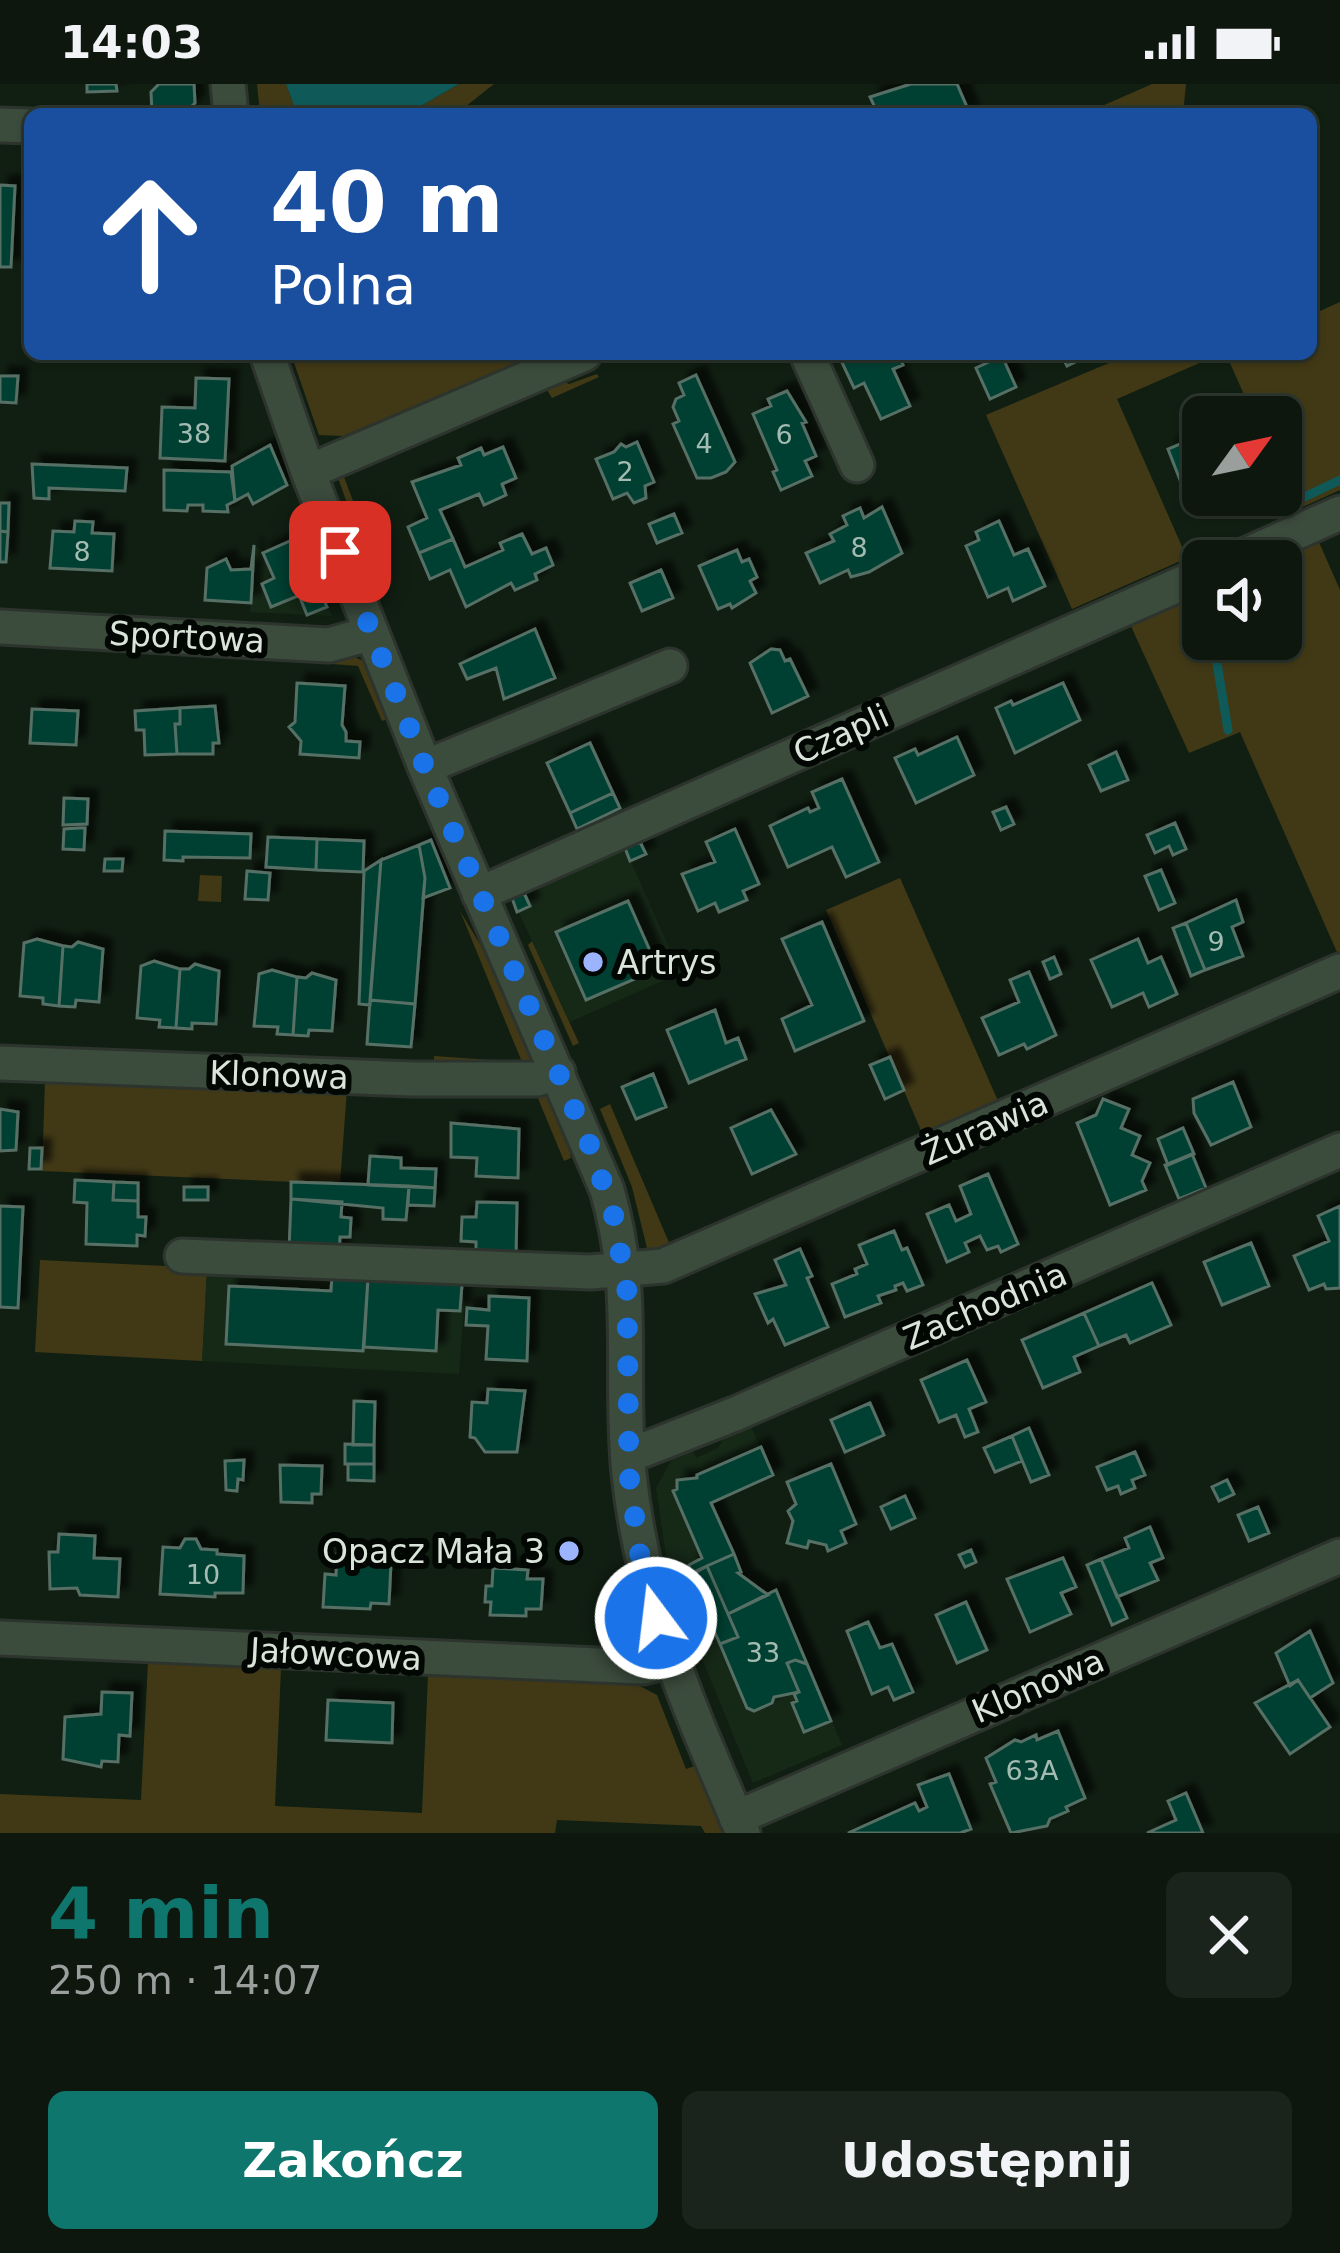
<!DOCTYPE html>
<html lang="pl">
<head>
<meta charset="utf-8">
<style>
	body { margin:0; font-family:"DejaVu Sans",sans-serif; background:#1b241c; color:#f1f3f6; height:100vh; display:flex; flex-direction:column; font-size:45px; white-space:nowrap }
	* { box-sizing:border-box; margin:0 }
	p { font-size:39px; color:#9a9f9e }
	.icon { flex:none; width:66px; height:66px; fill:none; stroke:currentColor; stroke-width:2; stroke-linecap:round; stroke-linejoin:round }
	.map { position:relative; height:1749px; overflow:hidden }
	.drawer { display:flex; flex-direction:column; background:#0d170e; flex:1 }
	.drawer>* { flex:none }
	.banner { position:absolute; left:24px; top:24px; width:1293px; height:252px; border-radius:18px; box-shadow:0 3px 9px #0004,0 0 0 3px #2d362e; background:#1a4fa0; color:#fff; overflow:hidden }
	.needle { width:78px; rotate:57deg }
	.fabs { position:absolute; left:1182px; top:312px; display:grid; gap:24px }
	.fabs a { display:grid; place-items:center; width:120px; height:120px; border-radius:18px; background:#0d170e; box-shadow:0 3px 9px #0004,0 0 0 3px #2d362e; font-size:60px }
	.pin { position:absolute; display:grid; place-items:center; width:102px; height:102px; color:#fff; margin:-51px; border-radius:24px; box-shadow:0 6px 18px #0006 }
	.me { position:absolute; width:132px; margin:-66px; rotate:345deg; stroke-linejoin:round; filter:drop-shadow(0 0 9px #0008) }
	.turn { display:flex; align-items:center; gap:42px; height:252px; padding:0 48px; font-size:54px }
	.turn .icon { width:156px; height:156px; stroke-width:2.5 }
	.turn b { display:block; font-size:84px; line-height:102px }
	.round { display:grid; place-items:center; flex:none; width:126px; height:126px; border-radius:18px; background:#1b241c }
	.summary { display:flex; align-items:center; justify-content:space-between; height:204px; padding:0 48px }
	h1 { font-size:72px; font-weight:600; line-height:90px; color:#0f766e }
	.button { display:flex; gap:24px; margin-top:auto; padding:24px 48px }
	.button a { flex:1; height:138px; border-radius:18px; background:#0f766e; color:#fff; font-size:48px; font-weight:600; line-height:138px; text-align:center }
	.button a+a { background:#1b241c; color:#f1f3f6 }
	.status { display:flex; justify-content:space-between; align-items:center; height:84px; padding:0 60px; background:#0d170e; direction:ltr }
	.status svg { height:33px; fill:currentColor }
	.map>svg:first-child { display:block }
	.built { fill:#162917 }
	.green { fill:#413916 }
	.water { fill:#0f5959 }
	.lines { fill:none; stroke-linecap:round; stroke-linejoin:round }
	.stream { stroke:#0f5959; stroke-width:9 }
	.building { fill:#004132; stroke:#576f66; stroke-width:3; filter:url(#shadow) }
	.minor-casing { stroke:#2d342d; stroke-width:39 }
	.minor { stroke:#3b4b3c; stroke-width:33 }
	.route { stroke:#1a73e8; stroke-width:21; stroke-dasharray:0 37.8 }
	.poi-dot { fill:#9cb4fd; stroke:#030703; stroke-width:4.5 }
	.labels { text-anchor:middle; dominant-baseline:central; stroke-width:12; stroke-linejoin:round; paint-order:stroke }
	.number-label { font-size:27px; fill:#a4bbb1 }
	.street-label { font-size:33px; fill:#dbe4db; stroke:#030703 }
	.poi-label { font-size:33px; fill:#dbe4db; stroke:#030703; text-anchor:start }
</style>
</head>
<body>
<div class="status"><b>14:03</b><svg viewBox="0 0 49 12"><path d="M0 12V9h3v3zM5 12V6h3v6zM10 12V3h3v9zM15 12V0h3v12zM26 1h20v11H26zM47 4h2v5h-2z"/></svg></div>
<div class="map">
<svg width="1340" height="1749" viewBox="0 0 1340 1749">
	<defs>
		<filter id="shadow"><feDropShadow dx="9" dy="-9" stdDeviation="3" flood-color="#0009"/></filter>
	</defs>
	<rect width="100%" height="100%" fill="#111f12"/>
	<path class="built" d="M299,453L332,532L250,528L254,461L264,468Z
		M625,764L680,889L570,938L512,814Z
		M207,1184L466,1196L459,1290L202,1277Z
		M750,1340L772,1391L711,1419L747,1501L753,1500L768,1510L776,1506L842,1661L753,1699L691,1548L710,1537L691,1489L669,1492L656,1404L672,1375L692,1366L696,1374L718,1364L726,1351Z"/>
	<path class="green" d="M257,0H286L297,30H260Z
		M459,0H494L456,30H407Z
		M1152,0H1186L1183,30H1084Z
		M1340,218V406L1296,426L1281,393V333H1254L1226,270H1311V231Z
		M291,270H538L343,352L319,351Z
		M1114,270H1220L1117,315L1187,474L1072,525L986,331L1116,276Z
		M597,290L599,293L552,314L547,306L344,393L367,454L360,456L337,391L559,295L569,300Z
		M1318,456L1340,506V875L1240,648L1189,669L1130,540L1203,507V555H1281V477H1271Z
		M294,570L357,574L365,578L389,634L382,637L358,582L293,577Z
		M200,791L222,792L221,818L198,817Z
		M900,794L1002,1026L926,1058L826,826Z
		M460,827L503,898L534,977L531,981L434,985V972L522,978Z
		M532,857L579,959L573,962L528,861Z
		M45,997L347,1005L340,1100L42,1087Z
		M393,1006L543,1007L564,1040L571,1074L564,1077L537,1012Z
		M610,1020L673,1168L660,1170L647,1164L632,1103L600,1025Z
		M40,1176L207,1184L202,1277L35,1268Z
		M148,1578L281,1584L275,1722L422,1729L428,1591L638,1601L657,1611L686,1685L695,1682L723,1749H705L701,1742L557,1736L555,1749H0V1710L141,1716Z"/>
	<path class="water" d="M286,0H459L407,30H297Z"/>
	<g class="lines">
		<path class="stream" d="M1294,418L1340,396
			M1213,555L1228,646"/>
	</g>
	<path class="building" d="M87,0H116L117,7L87,8Z
		M159,0H194L195,19L186,28L152,30L151,8Z
		M911,0H957L970,30H878L870,13Z
		M0,101L15,102L11,183H0Z
		M135,270H200V276L135,273Z
		M838,270H898L903,281L893,285L910,322L881,335L864,299L854,304Z
		M1061,270H1092L1067,282Z
		M1002,272L1016,303L990,315L976,284Z
		M696,291L735,378L726,388L711,394H697L673,340L679,337L673,323L676,315L684,311L679,299Z
		M0,292H18L16,319L0,318Z
		M196,294L229,295L225,377L160,374L162,323L195,324Z
		M787,307L806,338L802,339L816,372L805,377L812,392L781,406L773,388L777,386L753,330L771,322L768,315Z
		M1203,342V411H1208L1189,419L1168,365L1190,356L1187,349Z
		M637,358L654,398L645,402L646,414L634,419L627,409L613,415L596,375L614,368L621,360L626,363Z
		M270,361L287,401L253,420L248,410L235,417L232,382Z
		M503,363L516,394L502,400L506,411L484,421L479,410L440,426L453,455L419,469L408,443L427,434L412,398L461,381L458,374L481,364L484,371Z
		M32,380L127,384L125,407L49,404V415L34,414Z
		M164,386L231,388L235,417L227,421L228,428L203,427V421H188L187,427L164,426Z
		M0,419H9L8,448L0,447Z
		M882,423L902,469L869,488L851,493L848,486L820,499L806,469L834,457L830,450L847,441L843,432L860,424L864,434Z
		M674,430L682,449L657,459L649,440Z
		M75,437L93,438L92,449L114,450L112,487L50,484L53,447L74,448Z
		M999,437L1014,471L1028,465L1045,502L1013,517L1008,504L988,513L966,462L979,456L976,448Z
		M0,447L8,448L6,478H0Z
		M522,450L532,470L546,464L553,481L535,490L537,496L515,506L511,499L466,523L450,486L430,495L419,469L453,455L465,483L503,466L500,459Z
		M299,453L320,503L271,523L262,500L274,494L263,469Z
		M254,461L251,519L205,516L207,484L226,475L231,486L251,485Z
		M737,466L742,478L749,475L757,493L750,497L756,509L732,524L730,520L718,525L699,482Z
		M661,486L673,514L642,527L630,499Z
		M318,503L327,523L307,531L299,511Z
		M535,545L555,594L504,615L496,584L467,595L460,580Z
		M771,565L780,566L785,577L790,575L808,612L772,629L750,579Z
		M297,599L345,602L342,641L346,648V657L360,658L359,674L300,670L301,657L289,643L295,638Z
		M1063,599L1080,636L1015,669L996,624L1011,617L1013,621Z
		M215,622L219,659H213V670H177L175,640H180V624Z
		M180,624V640H175L177,670L145,671L144,646H136L135,627Z
		M32,625L78,627L76,661L30,659Z
		M957,653L974,691L916,719L895,674L915,665L918,671Z
		M590,659L613,709L570,729L547,679Z
		M1116,668L1128,696L1101,707L1089,681Z
		M842,695L879,778L846,793L832,763L788,783L770,742L808,724L810,728L819,724L812,708Z
		M613,709L620,724L577,745L570,729Z
		M64,714L88,715L87,740L63,741Z
		M1006,723L1014,740L1001,746L993,728Z
		M1175,739L1186,765L1173,771L1169,762L1155,769L1147,751Z
		M79,744H85L84,766L63,765L64,745Z
		M735,745L759,800L743,807L747,816L719,828L715,819L698,827L682,790L715,778L706,758Z
		M165,747L251,750L250,774L183,773V777L164,776Z
		M268,753L317,755L316,786L266,783Z
		M317,755L364,757L363,788L316,786Z
		M431,756L450,804L423,814L425,794L419,761Z
		M640,758L646,770L630,777L625,764Z
		M419,761L425,794L415,920L370,916L381,776Z
		M105,775H123L122,787H104Z
		M381,776L370,921L359,920L364,787Z
		M1161,786L1175,819L1159,826L1145,792Z
		M247,787L270,789L268,816L245,815Z
		M524,809L530,822L517,828L512,814Z
		M1236,816L1243,838L1232,843L1243,872L1205,886L1186,839Z
		M628,817L658,885L586,916L556,848Z
		M822,838L864,937L795,967L782,935L812,921L782,855Z
		M1186,839L1205,886L1191,892L1173,844Z
		M37,855L63,862L59,922L43,920V914L20,912L24,859Z
		M1138,855L1148,879L1161,873L1177,910L1149,923L1143,909L1112,923L1091,876Z
		M78,858L103,865L99,918L76,916L75,923L59,922L63,862L72,863Z
		M1054,873L1061,890L1050,895L1043,878Z
		M154,877L180,885L176,944L159,943L160,936L137,934L141,882Z
		M195,880L219,887L216,940L192,939V945L176,944L180,885H189Z
		M272,886L297,893L293,951L277,950L278,943L254,942L259,890Z
		M1029,888L1056,951L1027,965L1024,960L999,971L982,934L1019,918L1010,896Z
		M312,889L336,896L332,947L309,946L308,952L293,951L297,893L306,894Z
		M370,916L415,920L411,963L367,960Z
		M715,926L726,959L738,954L746,975L689,999L667,946Z
		M890,973L904,1006L885,1015L870,981Z
		M653,990L666,1023L636,1035L622,1003Z
		M1233,998L1251,1043L1211,1061L1194,1029L1193,1015Z
		M1103,1015L1129,1025L1121,1044L1140,1052L1132,1071L1150,1079L1142,1097L1146,1106L1110,1121L1077,1039L1096,1031Z
		M0,1025L18,1028L16,1066L0,1067Z
		M771,1026L796,1070L752,1090L731,1044Z
		M451,1039L519,1045L518,1094L476,1092L477,1074L451,1073Z
		M1183,1044L1194,1070L1168,1081L1158,1055Z
		M30,1064H42L41,1085H29Z
		M1192,1070L1206,1104L1179,1115L1165,1081Z
		M370,1072L401,1074V1084L436,1085L435,1104L368,1101Z
		M988,1090L1018,1160L1001,1168L998,1162L987,1166L980,1152L965,1159L969,1168L947,1178L927,1130L949,1121L956,1137L971,1130L960,1102Z
		M75,1096L114,1098L113,1116L138,1117V1133H146L145,1152L137,1151V1162L86,1160L87,1119L74,1118Z
		M114,1098L138,1099V1117L113,1116Z
		M291,1098L409,1102L406,1136L383,1135V1124L291,1115Z
		M409,1102L435,1104L434,1122L408,1121Z
		M184,1103H208V1116H184Z
		M291,1115L342,1118L341,1133L351,1134L350,1153H340L339,1169L289,1166Z
		M477,1118L517,1119L516,1174L476,1173V1158L461,1157L462,1133H476Z
		M0,1122L23,1123L18,1224L0,1223Z
		M1340,1122V1204L1326,1205L1324,1200L1309,1206L1294,1172L1329,1157L1318,1132Z
		M894,1147L902,1166L907,1164L923,1201L907,1207L903,1199L895,1202L896,1206L878,1212L881,1219L845,1233L832,1200L857,1190L855,1185L867,1180L859,1161Z
		M1251,1159L1269,1202L1222,1221L1204,1178Z
		M800,1165L812,1192L807,1194L828,1243L785,1261L773,1235L768,1239L755,1210L786,1201L775,1176Z
		M332,1192L368,1194L363,1267L226,1260L229,1202L331,1207Z
		M368,1194L462,1200L460,1227L438,1226L436,1267L364,1263Z
		M1152,1199L1171,1241L1130,1259L1126,1251L1099,1262L1084,1229Z
		M489,1212L529,1214L527,1277L486,1275L488,1242L466,1241L467,1224L489,1226Z
		M1084,1229L1099,1262L1074,1273L1080,1288L1043,1304L1022,1256Z
		M967,1276L986,1318L969,1325L978,1348L965,1353L956,1331L939,1338L921,1296Z
		M488,1305L525,1307L517,1368H485L475,1354L470,1353L472,1318L487,1319Z
		M354,1317L375,1318L374,1361H353Z
		M870,1319L884,1351L845,1368L831,1336Z
		M1029,1344L1049,1391L1031,1398L1012,1352Z
		M1012,1352L1022,1377L995,1388L984,1364Z
		M345,1360L374,1361V1380H345Z
		M761,1363L773,1391L711,1419L734,1470L691,1489L689,1481L702,1474L673,1407L677,1405V1396L697,1394V1391Z
		M1135,1368L1145,1391L1132,1396L1135,1404L1121,1410L1118,1402L1107,1406L1097,1383Z
		M244,1376L243,1396L238,1395L237,1407L226,1406L225,1377Z
		M348,1380H374V1397L348,1396Z
		M831,1380L856,1440L841,1447L846,1459L828,1467L826,1461L809,1457L807,1464L787,1459L793,1437L788,1427L796,1420L787,1398Z
		M280,1381L322,1382L321,1410H312V1419L281,1418Z
		M1227,1396L1234,1410L1219,1417L1212,1403Z
		M905,1412L915,1434L891,1445L881,1423Z
		M1258,1423L1269,1449L1249,1457L1238,1431Z
		M1150,1443L1163,1474L1150,1479L1158,1496L1117,1513L1101,1475L1129,1464L1125,1454Z
		M59,1450L95,1452L94,1474L120,1475L118,1513L80,1511L77,1504L50,1505L49,1468H58Z
		M185,1455H196L201,1465L217,1466V1470L244,1472L243,1509H215V1513L160,1510L163,1463L180,1464Z
		M971,1466L976,1478L965,1483L959,1471Z
		M337,1470L373,1472V1479H391L389,1520L371,1519L370,1525L323,1523L325,1490L336,1491Z
		M734,1470L741,1488L738,1489L768,1511L728,1530L707,1482Z
		M1063,1474L1076,1503L1061,1509L1071,1530L1030,1548L1007,1495Z
		M1101,1475L1127,1534L1112,1541L1087,1481Z
		M707,1482L738,1553L720,1560L690,1492Z
		M493,1484L528,1486L527,1495H543L541,1525H526V1532L490,1531L491,1518H485L486,1502H492Z
		M776,1506L807,1580L795,1576L787,1579L799,1608L774,1613L772,1619L754,1627L747,1624L720,1560L738,1553L728,1530Z
		M966,1518L987,1566L957,1579L936,1531Z
		M868,1538L880,1564L892,1560L913,1608L894,1616L888,1603L872,1610L847,1547Z
		M1310,1547L1333,1599L1310,1614L1298,1596L1290,1602L1276,1569Z
		M795,1576L807,1580L831,1637L804,1648L792,1619L797,1617L794,1610L799,1608L787,1579Z
		M1298,1596L1330,1643L1290,1670L1255,1619Z
		M102,1608L132,1609L130,1652L119,1651L118,1678L102,1677L101,1683L63,1675L65,1633L101,1630Z
		M328,1616L393,1619L392,1659L326,1656Z
		M1058,1647L1085,1714L1066,1723L1068,1727L1050,1735L1047,1742L1011,1749L990,1700L996,1698L986,1674L1015,1656L1021,1658L1036,1651L1037,1656Z
		M949,1690L971,1745L960,1749H848L915,1719L919,1727L927,1723L918,1701Z
		M1186,1709L1203,1749H1147L1176,1736L1168,1717Z"/>
	<g class="lines">
		<g class="minor-casing">
			<path id="minor" d="M228,0L231,30
				M0,41L30,42
				M267,270L308,388L425,683L607,1106C637,1209 619,1289 629,1390C643,1524 691,1627 743,1749
				M807,270L857,381
				M308,388L584,270
				M1232,477L1340,429
				M0,543L329,561L372,549
				M425,683L670,582
				M479,810L1203,490
				M0,979L412,995H537L558,988
				M182,1172L590,1188L663,1182L1340,887
				M628,1372L735,1330L1340,1066
				M0,1554L643,1583L671,1576
				M736,1734L1340,1472"/>
		</g>
		<use href="#minor" class="minor"/>
	</g>
	<g class="lines">
		<path class="route" d="M340,468L425,683L589,1059L613,1128L627,1207L629,1391L640,1472L656,1534"/>
	</g>
	<g class="poi-dot">
		<circle cx="593" cy="878" r="12"/>
		<circle cx="569" cy="1467" r="12"/>
	</g>
	<g class="labels">
		<g class="number-label">
			<text x="194" y="349">38</text>
			<text x="784" y="350">6</text>
			<text x="704" y="359">4</text>
			<text x="625" y="387">2</text>
			<text x="859" y="463">8</text>
			<text x="82" y="467">8</text>
			<text x="1216" y="857">9</text>
			<text x="203" y="1490">10</text>
			<text x="763" y="1568">33</text>
			<text x="1032" y="1686">63A</text>
		</g>
		<g class="street-label">
			<text transform="translate(187 553) rotate(3)">Sportowa</text>
			<text transform="translate(841 650) rotate(-24)">Czapli</text>
			<text transform="translate(279 991) rotate(2)">Klonowa</text>
			<text transform="translate(985 1044) rotate(-24)">Żurawia</text>
			<text transform="translate(985 1222) rotate(-23)">Zachodnia</text>
			<text transform="translate(336 1570) rotate(3)">Jałowcowa</text>
			<text transform="translate(1038 1602) rotate(-23)">Klonowa</text>
		</g>
		<g class="poi-label">
			<text x="617" y="878">Artrys</text>
			<text x="545" y="1467" text-anchor="end">Opacz Mała 3</text>
		</g>
	</g>
</svg>
<div class="fabs">
<a><svg class="needle" viewBox="-14 -14 28 28"><path d="M0-13l5 13h-10z" fill="#e53935"/><path d="M0 13l5-13h-10z" fill="#9a9f9e"/></svg></a>
<a><svg class="icon" aria-label="sound" viewBox="0 0 24 24"><path d="M4 9h4l5-4v14l-5-4H4zM17 9q2 3 0 6"/></svg></a>
</div>
<div class="pin" style="left:340px;top:468px;background:#d93025"><svg class="icon" aria-label="arrive" viewBox="0 0 24 24"><path d="M6 21V4h12l-3 4 3 4H6"/></svg></div>
<svg class="me" style="left:656px;top:1534px" viewBox="-20 -20 40 40"><circle r="17" fill="#1a73e8" stroke="#fff" stroke-width="3"/><path d="M0-11L8 9 0 5-8 9z" fill="#fff"/></svg>
<div class="banner">
<div class="turn"><svg class="icon" aria-label="ahead" viewBox="0 0 24 24"><path d="M12 20V5M6 11l6-6 6 6"/></svg><div><b>40 m</b>Polna</div></div>
</div>
</div>
<section class="drawer">
<div class="summary"><div><h1>4 min</h1><p>250 m · 14:07</p></div><a class="round"><svg class="icon" aria-label="close" viewBox="0 0 24 24"><path d="M6 6l12 12M18 6L6 18"/></svg></a></div>
<div class="button"><a>Zakończ</a><a>Udostępnij</a></div>
</section>
</body>
</html>
